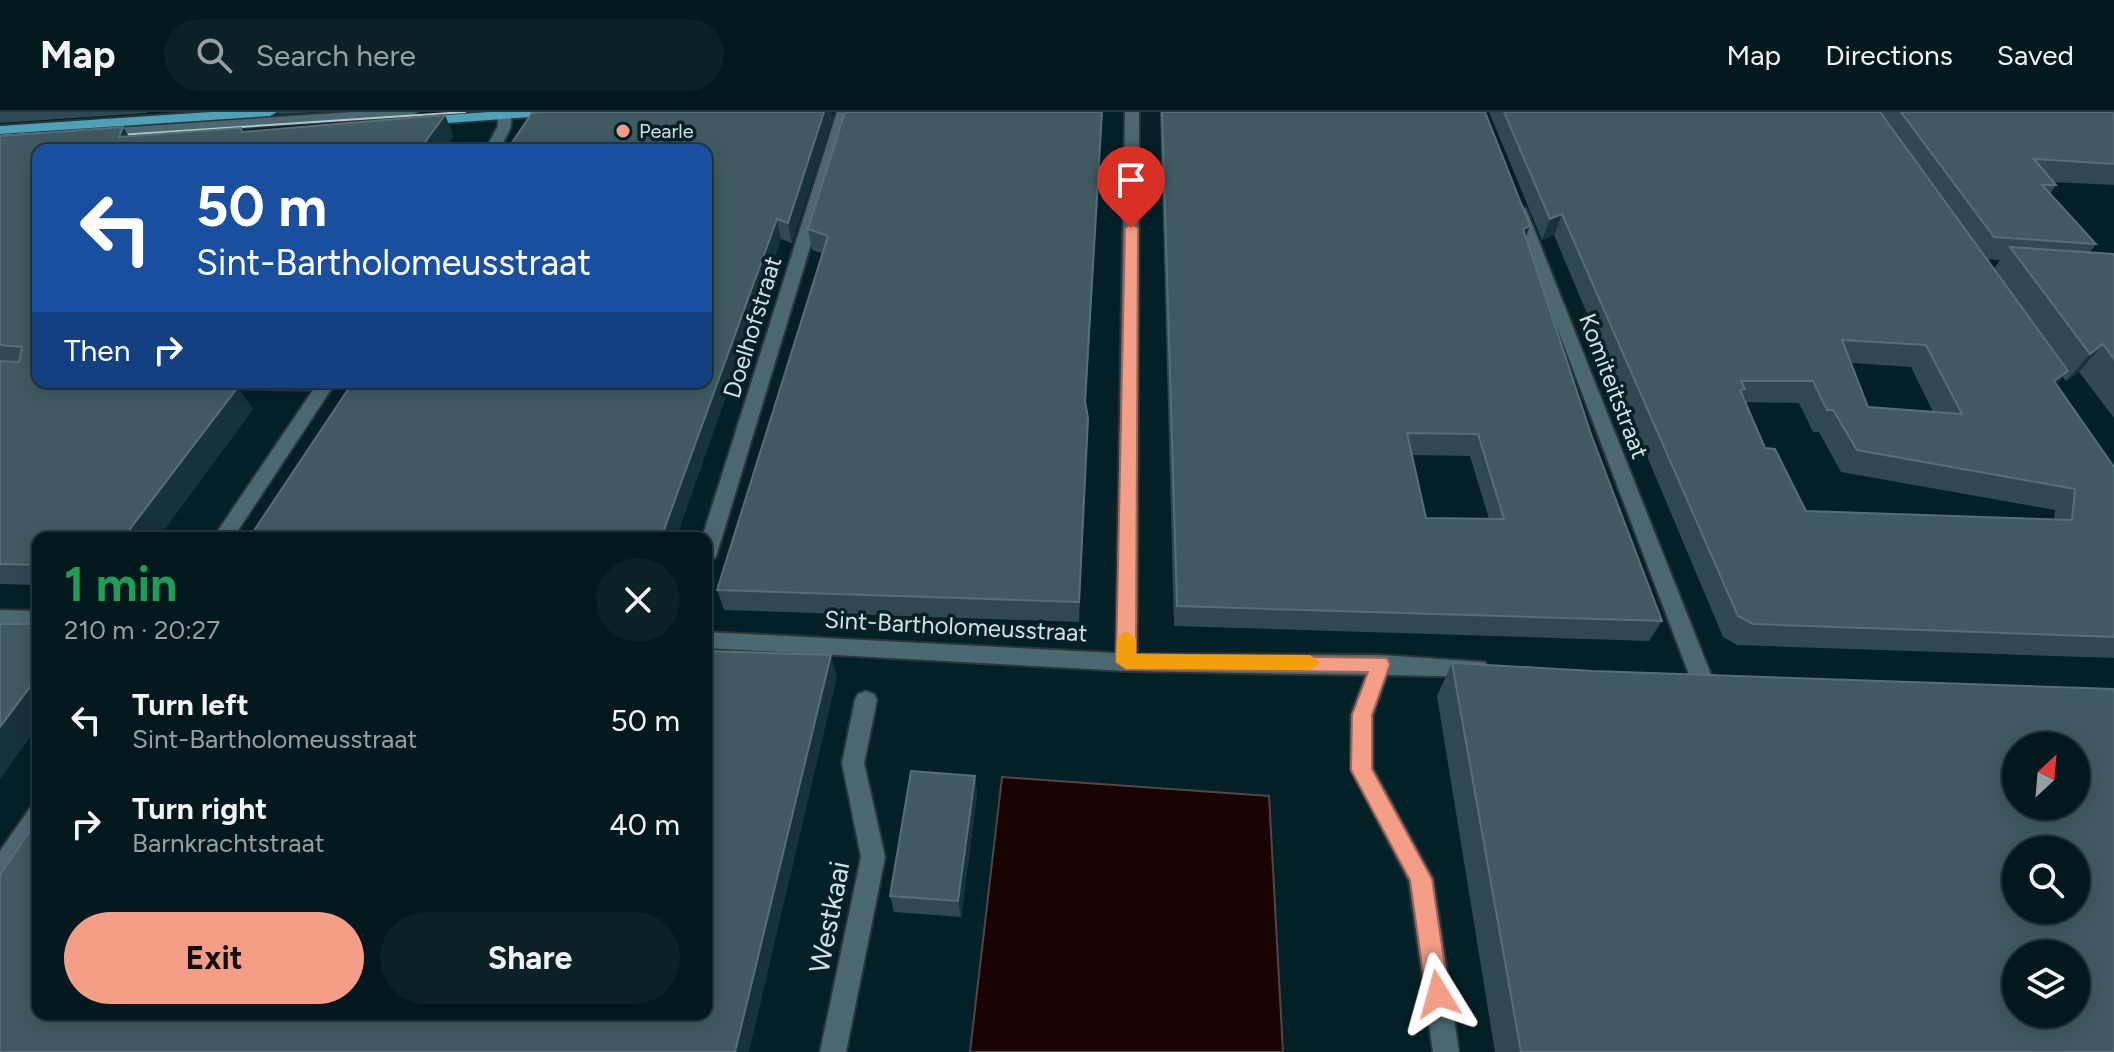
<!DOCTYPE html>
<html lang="en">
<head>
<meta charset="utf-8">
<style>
	body { margin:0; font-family:Figtree,sans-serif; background:#0c2126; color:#f1f3f6; height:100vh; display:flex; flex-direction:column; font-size:30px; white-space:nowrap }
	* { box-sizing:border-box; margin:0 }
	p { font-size:26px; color:#96a0a4 }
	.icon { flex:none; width:44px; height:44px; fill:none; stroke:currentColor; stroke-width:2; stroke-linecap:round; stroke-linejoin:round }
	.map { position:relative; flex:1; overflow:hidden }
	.panel { position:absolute; left:32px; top:420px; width:680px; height:488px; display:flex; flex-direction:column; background:#02181d; border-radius:16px; box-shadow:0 4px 20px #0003,0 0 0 2px #23373b }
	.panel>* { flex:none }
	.top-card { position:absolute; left:32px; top:32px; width:680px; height:244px; border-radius:16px; box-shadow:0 4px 20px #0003,0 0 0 2px #23373b; background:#1a4fa0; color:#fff; overflow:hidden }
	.needle { width:52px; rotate:26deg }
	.tools { position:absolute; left:2002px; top:620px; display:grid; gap:16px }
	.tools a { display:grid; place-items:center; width:88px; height:88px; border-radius:50%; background:#02181d; box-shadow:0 4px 20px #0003,0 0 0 2px #23373b; font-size:40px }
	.pin { position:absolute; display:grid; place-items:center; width:68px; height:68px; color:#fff; margin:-82px -34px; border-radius:50% 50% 50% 0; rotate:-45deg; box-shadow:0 0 8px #0007 }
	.pin .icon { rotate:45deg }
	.me { position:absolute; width:88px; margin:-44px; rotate:352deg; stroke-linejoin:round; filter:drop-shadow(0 0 6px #0008) }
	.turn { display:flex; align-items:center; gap:28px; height:168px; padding:0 32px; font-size:36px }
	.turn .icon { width:104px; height:104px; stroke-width:2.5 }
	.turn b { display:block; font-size:56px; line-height:68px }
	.then { display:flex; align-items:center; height:76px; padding:0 32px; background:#0003; gap:16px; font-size:30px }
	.round { display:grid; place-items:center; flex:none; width:84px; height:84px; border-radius:42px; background:#0c2126 }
	.headline { display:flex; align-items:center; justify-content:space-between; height:136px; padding:0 32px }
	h1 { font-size:48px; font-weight:700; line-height:60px; color:#1e9e55 }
	.cta { display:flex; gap:16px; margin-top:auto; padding:16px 32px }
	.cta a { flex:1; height:92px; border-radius:48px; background:#f49e88; color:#111; font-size:32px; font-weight:700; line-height:92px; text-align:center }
	.cta a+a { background:#0c2126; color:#f1f3f6 }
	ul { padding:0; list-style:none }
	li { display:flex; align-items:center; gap:24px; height:104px; padding:0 32px }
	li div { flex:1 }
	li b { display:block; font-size:30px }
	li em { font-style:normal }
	header { display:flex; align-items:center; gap:48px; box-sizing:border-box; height:112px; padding:0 40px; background:#02181d; border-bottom:2px solid #23373b }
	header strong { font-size:38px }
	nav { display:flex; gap:44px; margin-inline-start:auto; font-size:28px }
	.search { width:560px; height:72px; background:#0c2126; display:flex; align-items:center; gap:20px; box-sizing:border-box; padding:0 28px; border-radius:44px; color:#96a0a4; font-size:30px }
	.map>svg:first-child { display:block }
	.water { fill:#190301; stroke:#504646; stroke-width:2 }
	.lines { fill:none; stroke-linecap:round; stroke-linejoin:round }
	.minor-casing { stroke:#2a3439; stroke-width:4 }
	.major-casing { stroke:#2a3439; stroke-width:4 }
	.minor { fill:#4b6871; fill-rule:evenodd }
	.major { fill:#4da2b9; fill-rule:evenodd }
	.tram { stroke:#b5c7cc; stroke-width:2 }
	.wall { fill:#2e4951; fill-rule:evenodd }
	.shaded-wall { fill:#16323a }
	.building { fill:#405a61; stroke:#566f76; stroke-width:2; fill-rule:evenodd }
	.route { fill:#f49e88; stroke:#9f6758; stroke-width:2 }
	.slow { fill:#f59e0b }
	.poi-dot { fill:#f49e88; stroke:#032027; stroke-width:3 }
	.labels { text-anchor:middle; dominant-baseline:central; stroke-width:7; stroke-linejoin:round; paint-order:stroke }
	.far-poi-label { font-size:20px; fill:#d1e1e6; stroke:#032027; text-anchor:start }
	.street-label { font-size:24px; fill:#d1e1e6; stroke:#032027 }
	.near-street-label { font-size:28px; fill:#d1e1e6; stroke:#032027 }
</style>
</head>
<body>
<header>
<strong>Map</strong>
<div class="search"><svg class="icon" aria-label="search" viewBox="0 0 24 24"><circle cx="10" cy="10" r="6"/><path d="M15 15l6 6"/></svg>Search here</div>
<nav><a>Map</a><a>Directions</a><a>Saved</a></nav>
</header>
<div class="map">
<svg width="2114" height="940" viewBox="0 0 2114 940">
	<rect width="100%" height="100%" fill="#032027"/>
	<path class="water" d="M1002,665L1269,684L1283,940H970Z"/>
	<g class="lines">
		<g class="minor-casing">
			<path id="minor" d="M352,0H418L411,4L100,25L93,21L100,17Z
				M490,0H509C516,13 505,26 499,38H485L498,14V5Z
				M837,0H851L716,445L706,452V426H702Z
				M1125,0H1139L1137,542L1380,543L1485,550L1488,556L1485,562L1477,565L1387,563L1373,603V657L1433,767L1459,940H1433L1409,769L1351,658V603L1366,563L1126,559L706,536V520L1116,541Z
				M1519,93L1526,97L1712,565L1709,571L1701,574L1693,571L1690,565L1512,97Z
				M218,270H336L233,426H213L313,278L227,276Z
				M0,498L38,499V515L0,514Z
				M866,579L874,582L877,588L864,651L885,745L846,940H820L861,745L842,651L855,588L858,582Z
				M38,693V723L9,767L0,770V739L30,696Z"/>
		</g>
		<g class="major-casing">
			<path id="major" d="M211,0H277L270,4L0,22V14Z
				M489,0H551L544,4L419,13L412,9L419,5Z"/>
		</g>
		<use href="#minor" class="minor"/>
		<use href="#major" class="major"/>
		<path class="tram" d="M0,24L48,21
			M104,24L465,0"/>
	</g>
	<path class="wall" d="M0,0H147V1L0,11Z
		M278,0H316L279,2Z
		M1102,0L1086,292L1087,327L1079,510L724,498L717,478L822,141L812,138L808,117Z
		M1160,0H1485L1592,325L1662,509L1649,529L1174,514ZM1412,343L1470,344L1489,407L1426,406Z
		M1489,0H2114V73L2054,70L2056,73L2050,82L2096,132L2089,141L2114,142V306L2079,260L2066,269L2063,265L2056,273L2114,355V546L1737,533L1723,525L1554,123L1542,128ZM1986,147L2000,148L1994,157ZM1851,251L1911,255L1933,300L1868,295ZM1745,290L1799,291L1813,320H1819L1841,360L2055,398L2054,407L1806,399L1765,336Z
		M833,4L792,131L781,127L676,426H249Z
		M123,15L129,25L243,20L454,24L38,270L253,297L158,426H38V473L0,472V24Z
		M1452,551L1593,559L2114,940H1495L1437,584Z
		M975,664L977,682L961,805L894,800L890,784Z"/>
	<path class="shaded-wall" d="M824,0H832L833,4L792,131L788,111Z
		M445,3L454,24L444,38H419Z
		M123,15L136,36L119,25Z
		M1562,102L1554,123L1542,128L1550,107Z
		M777,107L781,127L676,426H661Z
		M1530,114L1522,135L1523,117Z
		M2103,232L2079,260L2066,269L2090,242Z
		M2068,259L2049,281L2054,269Z
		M238,275L253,297L158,426H123Z
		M831,543L837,565L749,940H735Z
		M38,564V614L0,667V615Z
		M975,664L977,682L961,805L958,789Z"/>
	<path class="building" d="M542,0H824L788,111L777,107L661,426H249L353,270H706V38H507L532,1Z
		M845,0H1102L1085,289L1088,306L1079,490L717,478L828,124L808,117Z
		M1162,0H1485L1530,114L1523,117L1592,325L1662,509L1177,494ZM1407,321L1478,322L1504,407L1426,406Z
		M1504,0H1880L2068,259L2054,269L2114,355V525L1753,512L1738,504L1562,102L1550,107ZM1842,228L1926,233L1962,302L1868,295ZM1741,269H1813L1827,298H1833L1857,338L2075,377L2072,408L1806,399L1775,337L1765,336L1740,278L1745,277Z
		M1901,0H2114V52L2034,47L2056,73H2042L2096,132L1994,125Z
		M445,3L419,38H38V270H234L238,275L123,426H38V453L0,452V249L19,250L22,235L0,233V24L123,15L119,25L241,16L242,20Z
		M2010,135L2114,142V247L2103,232L2090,242Z
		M0,512H38V564L0,615Z
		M706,539L831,543L735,940H0V763L38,707V902H706Z
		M1452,551L1593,559L2114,577V940H1521ZM2016,634H2076V694H2016ZM2016,738H2076V798H2016ZM2016,842H2076V902H2016Z
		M911,659L975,664L958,789L890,784Z"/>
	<path class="route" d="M1131,112L1138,116L1136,542L1387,546L1390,552L1372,603V657L1432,767L1449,882L1446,891L1438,894L1429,891L1426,882L1410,768L1351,658L1352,603L1368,560L1126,557L1116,550L1125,116Z"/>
	<path class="slow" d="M1126,519L1136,526V542L1310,543L1320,551L1310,558L1126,557L1116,550L1117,526Z"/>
	<circle class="poi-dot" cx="623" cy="19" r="8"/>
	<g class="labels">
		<g class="far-poi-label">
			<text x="639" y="19">Pearle</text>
		</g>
		<g class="street-label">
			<text transform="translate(752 215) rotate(-73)">Doelhofstraat</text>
			<text transform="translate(1614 274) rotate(69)">Komiteitstraat</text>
			<text transform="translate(956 514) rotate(3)">Sint-Bartholomeusstraat</text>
		</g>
		<g class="near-street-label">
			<text transform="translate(829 805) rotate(-79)">Westkaai</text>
		</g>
	</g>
</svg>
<div class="tools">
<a><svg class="needle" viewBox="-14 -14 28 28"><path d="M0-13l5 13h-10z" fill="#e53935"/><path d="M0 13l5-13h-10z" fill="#96a0a4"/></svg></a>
<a><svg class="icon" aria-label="search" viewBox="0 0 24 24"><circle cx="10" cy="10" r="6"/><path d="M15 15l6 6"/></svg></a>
<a><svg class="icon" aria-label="layers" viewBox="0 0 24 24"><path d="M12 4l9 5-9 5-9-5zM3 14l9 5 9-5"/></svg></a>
</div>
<div class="pin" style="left:1131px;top:116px;background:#d93025"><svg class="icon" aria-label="arrive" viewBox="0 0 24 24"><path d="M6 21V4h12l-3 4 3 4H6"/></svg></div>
<svg class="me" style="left:1438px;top:882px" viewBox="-20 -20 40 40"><path d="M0-17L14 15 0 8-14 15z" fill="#f49e88" stroke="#fff" stroke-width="4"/></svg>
<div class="top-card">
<div class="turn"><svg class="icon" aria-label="left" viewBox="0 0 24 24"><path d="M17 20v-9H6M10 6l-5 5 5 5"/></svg><div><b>50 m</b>Sint-Bartholomeusstraat</div></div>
<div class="then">Then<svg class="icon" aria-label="right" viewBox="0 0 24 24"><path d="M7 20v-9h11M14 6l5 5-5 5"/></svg></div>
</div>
<section class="panel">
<div class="headline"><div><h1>1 min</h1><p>210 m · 20:27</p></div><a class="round"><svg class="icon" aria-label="close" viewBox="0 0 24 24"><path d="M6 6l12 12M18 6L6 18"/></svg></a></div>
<ul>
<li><svg class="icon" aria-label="left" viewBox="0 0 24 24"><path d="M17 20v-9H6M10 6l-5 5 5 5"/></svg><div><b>Turn left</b><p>Sint-Bartholomeusstraat</p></div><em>50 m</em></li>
<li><svg class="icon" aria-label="right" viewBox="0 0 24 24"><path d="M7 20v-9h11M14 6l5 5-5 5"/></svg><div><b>Turn right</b><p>Barnkrachtstraat</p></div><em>40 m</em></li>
</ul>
<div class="cta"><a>Exit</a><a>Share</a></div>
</section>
</div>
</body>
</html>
